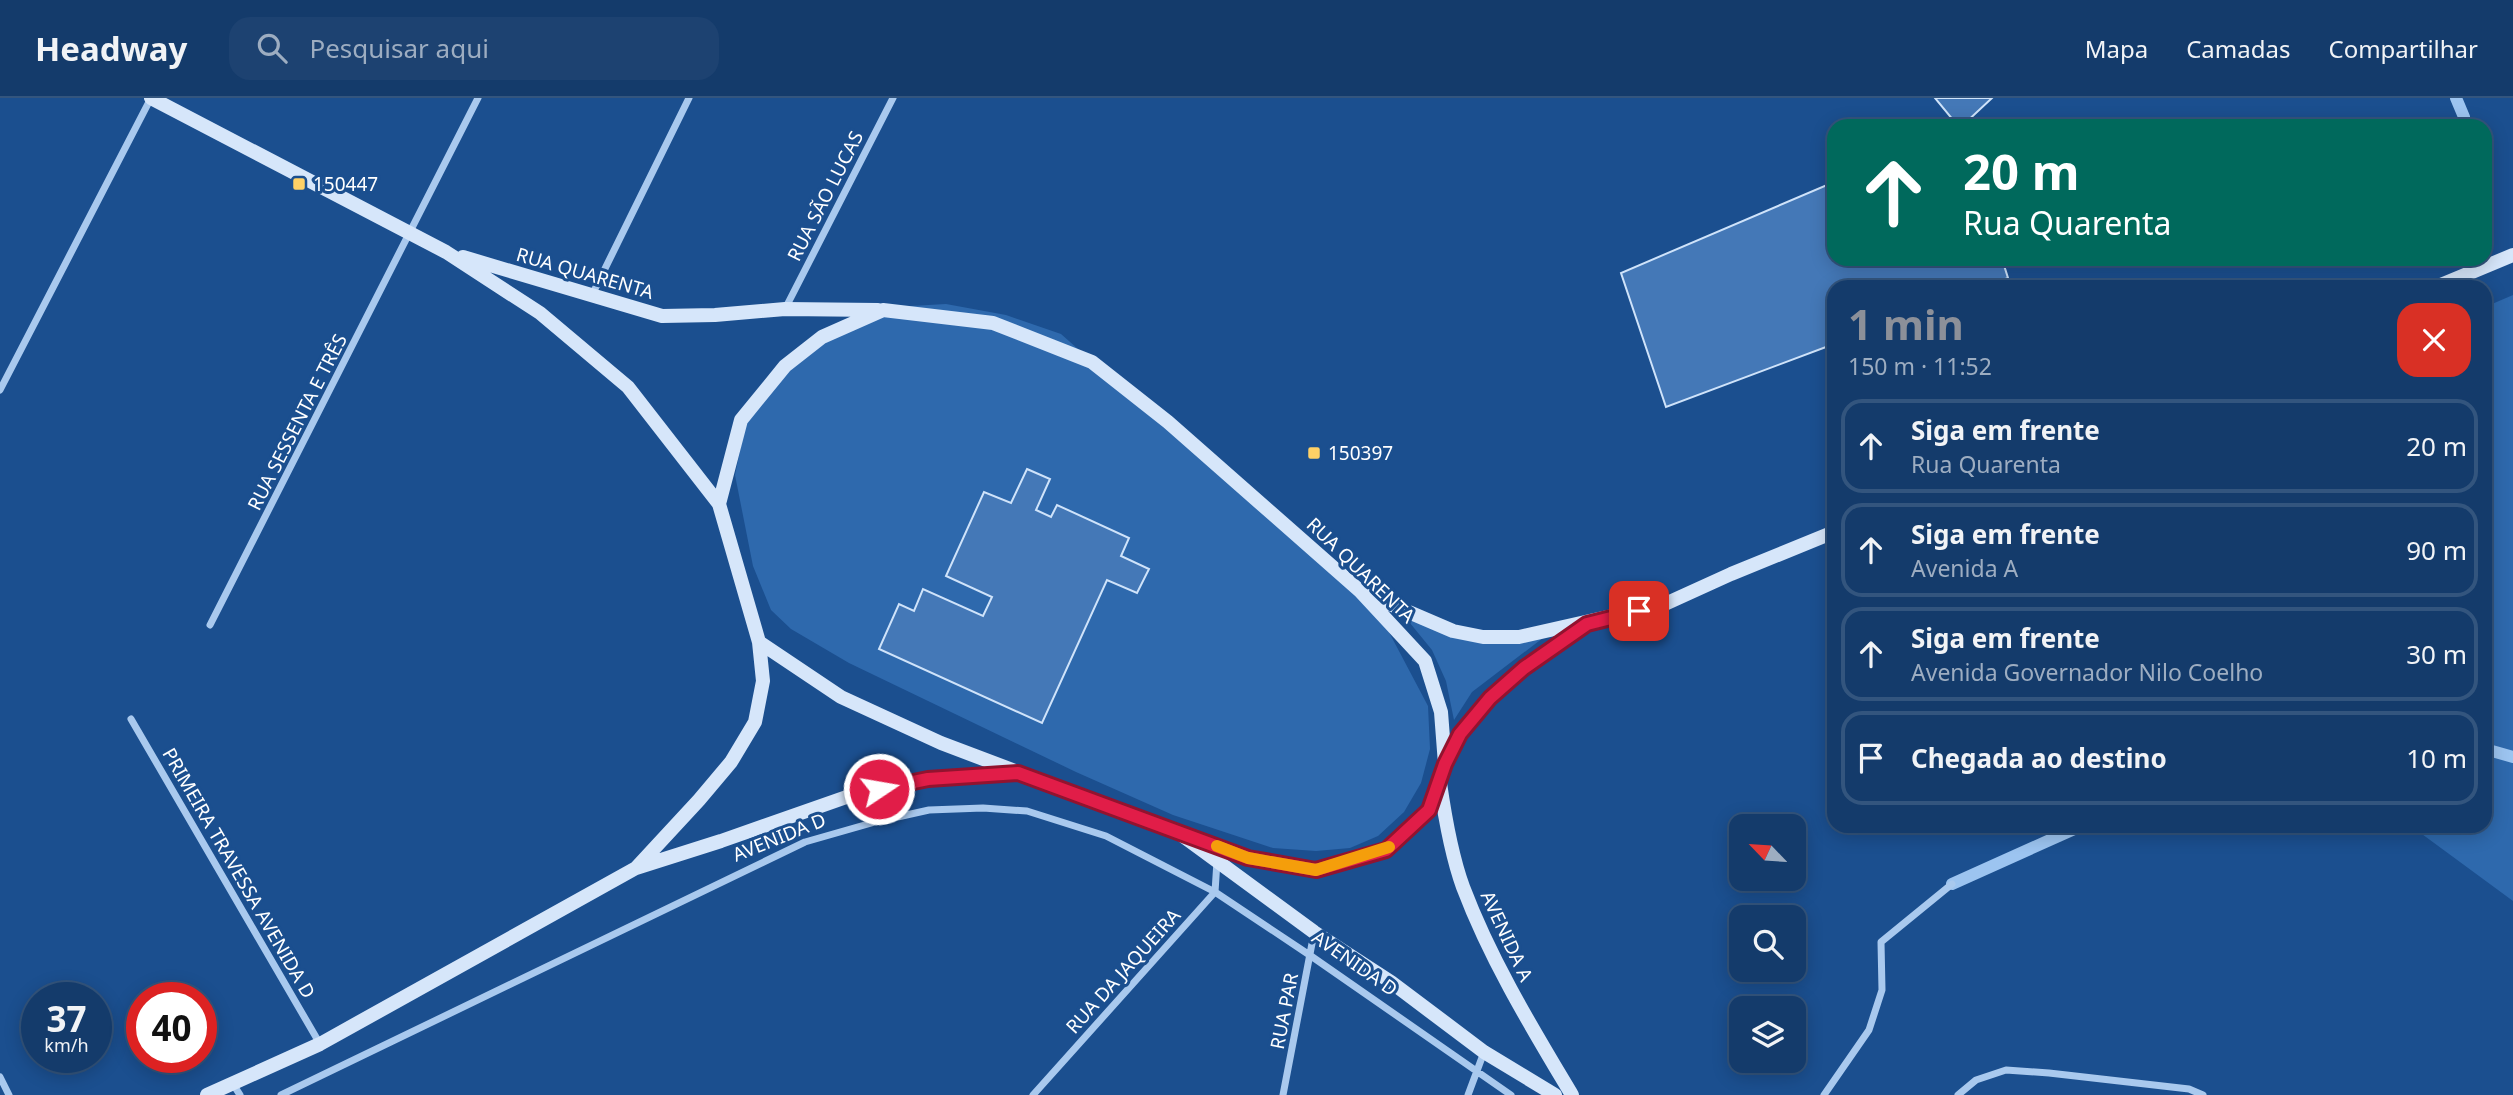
<!DOCTYPE html>
<html lang="pt">
<head>
<meta charset="utf-8">
<style>
	body { margin:0; font-family:"Noto Sans",sans-serif; background:#1d4271; color:#f1f3f6; height:100vh; display:flex; flex-direction:column; font-size:26px; white-space:nowrap }
	* { box-sizing:border-box; margin:0 }
	p { font-size:23px; color:#9dadc1 }
	.icon { flex:none; width:38px; height:38px; fill:none; stroke:currentColor; stroke-width:2; stroke-linecap:round; stroke-linejoin:round }
	.map { position:relative; flex:1; overflow:hidden }
	.side { position:absolute; left:1827px; top:182px; width:665px; height:553px; display:flex; flex-direction:column; background:#143b6b; border-radius:21px; box-shadow:0 4px 18px #0003,0 0 0 2px #33557e }
	.side>* { flex:none }
	.top-card { position:absolute; left:1827px; top:21px; width:665px; height:147px; border-radius:21px; box-shadow:0 4px 18px #0003,0 0 0 2px #33557e; background:#00695c; color:#fff; overflow:hidden }
	.needle { width:46px; rotate:295deg }
	.buttons { position:absolute; left:1729px; top:716px; display:grid; gap:14px }
	.buttons a { display:grid; place-items:center; width:77px; height:77px; border-radius:14px; background:#143b6b; box-shadow:0 4px 18px #0003,0 0 0 2px #33557e; font-size:35px }
	.speed { position:absolute; left:21px; top:884px; display:flex; gap:14px; font-size:35px; font-weight:700; text-align:center }
	.speed>* { display:grid; place-content:center; width:91px; height:91px; border-radius:50%; background:#143b6b; box-shadow:0 4px 18px #0003,0 0 0 2px #33557e; line-height:1 }
	.speed small { font-size:18px; font-weight:400 }
	.speed .limit { border:10px solid #d22; background:#fff; color:#111 }
	.pin { position:absolute; display:grid; place-items:center; width:60px; height:60px; color:#fff; margin:-30px; border-radius:14px; box-shadow:0 4px 10px #0006 }
	.me { position:absolute; width:77px; margin:-38px; rotate:78deg; stroke-linejoin:round; filter:drop-shadow(0 0 5px #0008) }
	.turn { display:flex; align-items:center; gap:24px; height:147px; padding:0 21px; font-size:32px }
	.turn .icon { width:91px; height:91px; stroke-width:2.5 }
	.turn b { display:block; font-size:49px; line-height:60px }
	.round { display:grid; place-items:center; flex:none; width:74px; height:74px; border-radius:21px; background:#1d4271 }
	.head { display:flex; align-items:center; justify-content:space-between; height:119px; padding:0 21px }
	h1 { font-size:42px; font-weight:700; line-height:52px; color:#8c9099 }
	ul { padding:0; list-style:none }
	li { display:flex; align-items:center; gap:21px; height:94px; margin:0 14px 10px; padding:0 7px; border:4px solid #33557e; border-radius:21px }
	li div { flex:1 }
	li b { display:block; font-size:26px }
	li em { font-style:normal }
	header { display:flex; align-items:center; gap:42px; box-sizing:border-box; height:98px; padding:0 35px; background:#143b6b; border-bottom:2px solid #33557e }
	header strong { font-size:33px }
	nav { display:flex; gap:38px; margin-inline-start:auto; font-size:24px }
	.search { width:490px; height:63px; background:#1d4271; display:flex; align-items:center; gap:18px; box-sizing:border-box; padding:0 24px; border-radius:21px; color:#9dadc1; font-size:26px }
	.map>svg:first-child { display:block }
	.green { fill:#2e69ad }
	.lines { fill:none; stroke-linecap:round; stroke-linejoin:round }
	.stream { stroke:#9cc4f0; stroke-width:12 }
	.building { fill:#4478b7; stroke:#cfe3fa; stroke-width:2 }
	.street { stroke:#a9c9ee; stroke-width:7 }
	.secondary { stroke:#d6e6fa; stroke-width:14 }
	.route-casing { stroke:#92132f; stroke-width:18 }
	.route { stroke:#e11d48; stroke-width:12 }
	.slow { stroke:#f59e0b; stroke-width:12 }
	.poi-dot { fill:#ffd166; stroke:#1b4f8f; stroke-width:2.5 }
	.labels { text-anchor:middle; dominant-baseline:central; stroke-width:6; stroke-linejoin:round; paint-order:stroke }
	.poi-label { font-size:19px; fill:#fff; stroke:#1b4f8f; text-anchor:start }
	.street-label { font-size:19px; fill:#fff; stroke:#1b4f8f }
</style>
</head>
<body>
<header>
<strong>Headway</strong>
<div class="search"><svg class="icon" aria-label="search" viewBox="0 0 24 24"><circle cx="10" cy="10" r="6"/><path d="M15 15l6 6"/></svg>Pesquisar aqui</div>
<nav><a>Mapa</a><a>Camadas</a><a>Compartilhar</a></nav>
</header>
<div class="map">
<svg width="2513" height="997" viewBox="0 0 2513 997">
	<rect width="100%" height="100%" fill="#1b4f8f"/>
	<path class="green" d="M2513,197V803L2411,728H2485V209Z
		M946,206L1006,217L1061,236L1381,519L1428,608L1430,651L1421,685L1404,714L1378,738L1350,750L1316,753L1273,750L1173,717L1076,674L849,565L791,531L771,512L753,468L735,377L745,329L768,289L808,242L843,222L893,209Z
		M1392,503L1440,528L1480,535L1556,530L1472,594L1454,622L1446,583L1432,552Z"/>
	<g class="lines">
		<path class="stream" d="M2456,0L2464,19L2465,28
			M2485,651L2513,659
			M1952,786L2081,728"/>
	</g>
	<path class="building" d="M1935,0H1992L1962,28H1958Z
		M1834,84V161H2002L2008,180L1984,189H1834V246L1666,309L1621,175Z
		M1027,371L1050,381L1036,412L1051,419L1057,407L1129,440L1121,458L1149,471L1137,495L1107,482L1042,625L879,551L899,506L914,513L923,491L983,518L992,499L946,478L984,394L1011,405Z"/>
	<g class="lines">
		<path class="street" d="M592,197L689,0
			M785,211L893,0
			M0,292L151,0
			M210,527L478,0
			M131,621L320,946
			M0,979L9,997
			M233,986L240,997
			M281,997L805,744L875,724L929,712L983,710L1027,713L1106,738L1215,794L1311,858L1511,997
			M1033,997L1215,794L1217,763
			M1283,997L1314,835
			M1468,997L1484,954
			M1824,997L1869,932L1882,892L1881,844L1952,786
			M1958,997L1976,982L2006,972L2049,975L2189,991L2203,997"/>
		<path class="secondary" d="M151,0L446,154L540,215L628,289L719,406
			M463,159L662,218L715,217L785,211L878,212
			M2436,189L2513,157
			M1369,497L1453,533L1483,539H1519L1665,506L1731,476L1834,434
			M1445,665C1450,656 1454,645 1460,636C1491,591 1538,559 1582,528
			M1440,685C1445,720 1451,756 1463,789C1491,863 1532,930 1572,997
			M1179,735L1248,760L1316,772L1386,752L1428,712L1445,666L1441,614L1425,563L1360,493L1168,324L1092,264L993,225L883,212L822,239L785,268L741,322L719,406L759,544L841,599L941,645L1179,735L1314,834L1391,884L1484,954L1555,997
			M637,769L699,702L731,664L755,624L763,583L759,544
			M207,997L320,946L636,770L721,743L855,696L927,681L1013,675"/>
	</g>
	<g class="lines">
		<g class="route-casing">
			<path id="route" d="M879,691L928,681L1018,675L1248,760L1316,772L1386,752L1429,712L1445,666L1460,636L1490,600L1524,570L1587,526L1639,513"/>
		</g>
		<use href="#route" class="route"/>
		<path class="slow" d="M1217,748L1248,760L1316,772L1389,749"/>
	</g>
	<g class="poi-dot">
		<rect x="292" y="79" width="14" height="14" rx="3.5"/>
		<rect x="1307" y="348" width="14" height="14" rx="3.5"/>
	</g>
	<g class="labels">
		<g class="poi-label">
			<text x="313" y="86">150447</text>
			<text x="1328" y="355">150397</text>
		</g>
		<g class="street-label">
			<text transform="translate(825 98) rotate(-63)">RUA SÃO LUCAS</text>
			<text transform="translate(585 175) rotate(16)">RUA QUARENTA</text>
			<text transform="translate(297 324) rotate(-63)">RUA SESSENTA E TRÊS</text>
			<text transform="translate(1361 472) rotate(44)">RUA QUARENTA</text>
			<text transform="translate(779 739) rotate(-22)">AVENIDA D</text>
			<text transform="translate(239 775) rotate(60)">PRIMEIRA TRAVESSA AVENIDA D</text>
			<text transform="translate(1507 838) rotate(65)">AVENIDA A</text>
			<text transform="translate(1355 865) rotate(35)">AVENIDA D</text>
			<text transform="translate(1123 873) rotate(-48)">RUA DA JAQUEIRA</text>
			<text transform="translate(1284 913) rotate(-79)">RUA PAR</text>
		</g>
	</g>
</svg>
<div class="buttons">
<a><svg class="needle" viewBox="-14 -14 28 28"><path d="M0-13l5 13h-10z" fill="#e53935"/><path d="M0 13l5-13h-10z" fill="#9dadc1"/></svg></a>
<a><svg class="icon" aria-label="search" viewBox="0 0 24 24"><circle cx="10" cy="10" r="6"/><path d="M15 15l6 6"/></svg></a>
<a><svg class="icon" aria-label="layers" viewBox="0 0 24 24"><path d="M12 4l9 5-9 5-9-5zM3 14l9 5 9-5"/></svg></a>
</div>
<div class="speed"><div>37<small>km/h</small></div><div class="limit">40</div></div>
<div class="pin" style="left:1639px;top:513px;background:#d93025"><svg class="icon" aria-label="arrive" viewBox="0 0 24 24"><path d="M6 21V4h12l-3 4 3 4H6"/></svg></div>
<svg class="me" style="left:879px;top:691px" viewBox="-20 -20 40 40"><circle r="17" fill="#e11d48" stroke="#fff" stroke-width="3"/><path d="M0-11L8 9 0 5-8 9z" fill="#fff"/></svg>
<div class="top-card">
<div class="turn"><svg class="icon" aria-label="ahead" viewBox="0 0 24 24"><path d="M12 20V5M6 11l6-6 6 6"/></svg><div><b>20 m</b>Rua Quarenta</div></div>
</div>
<section class="side">
<div class="head"><div><h1>1 min</h1><p>150 m · 11:52</p></div><a class="round" style="background:#d93025;color:#fff"><svg class="icon" aria-label="close" viewBox="0 0 24 24"><path d="M6 6l12 12M18 6L6 18"/></svg></a></div>
<ul>
<li><svg class="icon" aria-label="ahead" viewBox="0 0 24 24"><path d="M12 20V5M6 11l6-6 6 6"/></svg><div><b>Siga em frente</b><p>Rua Quarenta</p></div><em>20 m</em></li>
<li><svg class="icon" aria-label="ahead" viewBox="0 0 24 24"><path d="M12 20V5M6 11l6-6 6 6"/></svg><div><b>Siga em frente</b><p>Avenida A</p></div><em>90 m</em></li>
<li><svg class="icon" aria-label="ahead" viewBox="0 0 24 24"><path d="M12 20V5M6 11l6-6 6 6"/></svg><div><b>Siga em frente</b><p>Avenida Governador Nilo Coelho</p></div><em>30 m</em></li>
<li><svg class="icon" aria-label="arrive" viewBox="0 0 24 24"><path d="M6 21V4h12l-3 4 3 4H6"/></svg><div><b>Chegada ao destino</b></div><em>10 m</em></li>
</ul>
</section>
</div>
</body>
</html>
